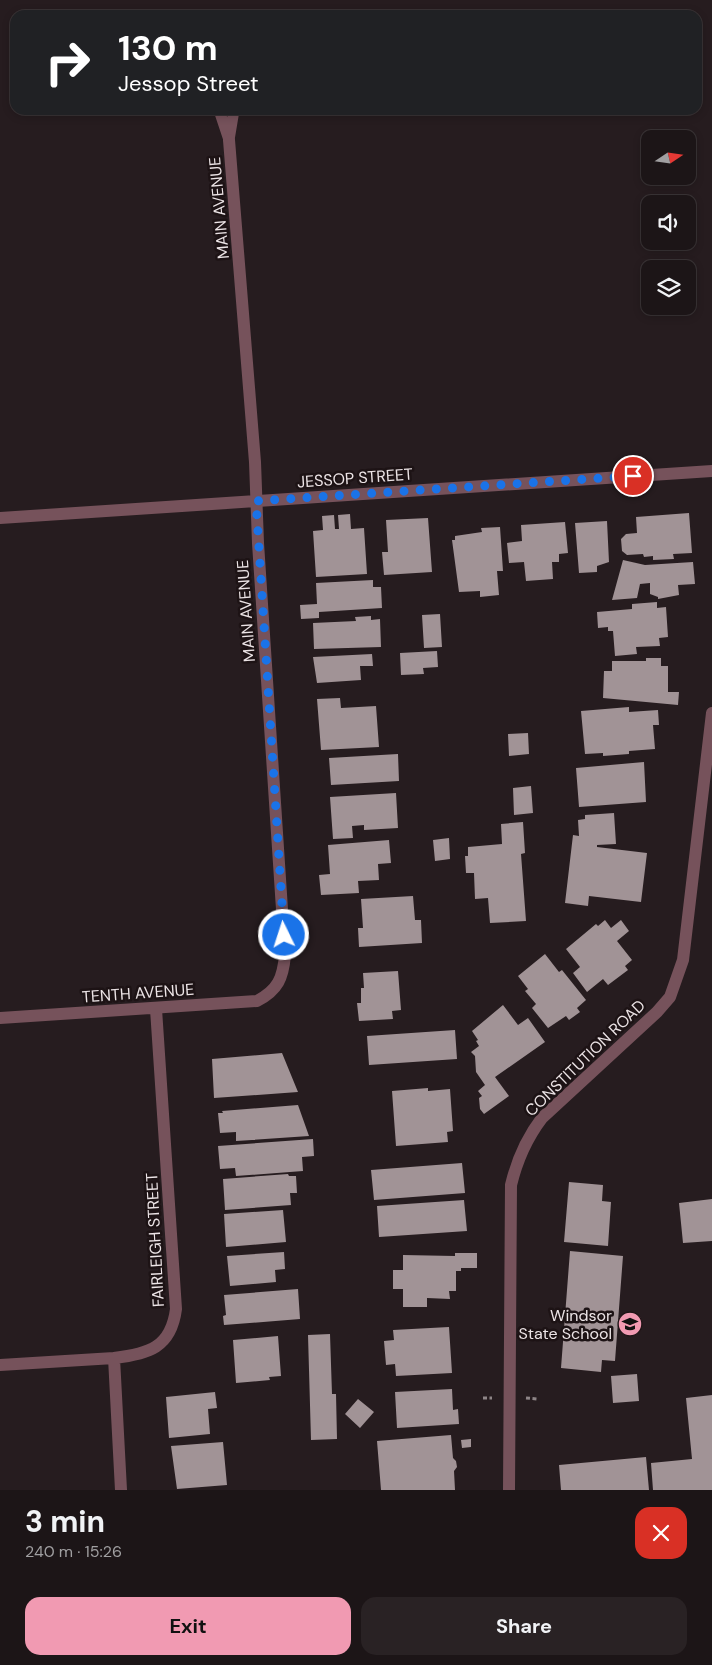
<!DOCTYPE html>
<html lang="en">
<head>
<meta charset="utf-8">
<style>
	body { margin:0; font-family:"DM Sans",sans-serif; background:#292224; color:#f1f3f6; height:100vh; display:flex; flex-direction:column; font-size:19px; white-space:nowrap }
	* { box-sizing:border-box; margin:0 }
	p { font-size:16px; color:#a09fa1 }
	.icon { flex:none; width:28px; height:28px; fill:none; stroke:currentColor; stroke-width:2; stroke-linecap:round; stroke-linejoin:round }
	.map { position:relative; height:1490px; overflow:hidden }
	.side { display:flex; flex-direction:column; background:#1c1517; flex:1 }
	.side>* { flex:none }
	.guide { position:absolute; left:10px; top:10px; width:692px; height:105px; border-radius:15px; box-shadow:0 2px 8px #0003,0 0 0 1px #3a3436; background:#202124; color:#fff; overflow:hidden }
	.needle { width:32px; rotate:77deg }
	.buttons { position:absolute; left:641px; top:130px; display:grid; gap:10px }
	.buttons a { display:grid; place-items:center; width:55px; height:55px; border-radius:10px; background:#1c1517; box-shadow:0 2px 8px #0003,0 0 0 1px #3a3436; font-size:25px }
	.pin { position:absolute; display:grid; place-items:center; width:42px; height:42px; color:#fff; margin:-21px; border:2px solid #fff; border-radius:50%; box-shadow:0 1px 5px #0007 }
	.me { position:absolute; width:55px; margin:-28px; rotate:356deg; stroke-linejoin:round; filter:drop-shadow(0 0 4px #0008) }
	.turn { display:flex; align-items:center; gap:18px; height:105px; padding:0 25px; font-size:22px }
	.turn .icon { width:65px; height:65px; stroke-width:2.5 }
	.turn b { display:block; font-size:35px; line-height:42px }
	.round { display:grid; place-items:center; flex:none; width:52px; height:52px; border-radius:15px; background:#292224 }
	.head { display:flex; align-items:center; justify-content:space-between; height:85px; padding:0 25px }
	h1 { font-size:30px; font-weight:700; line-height:38px }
	.cta { display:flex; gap:10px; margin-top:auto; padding:10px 25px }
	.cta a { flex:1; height:58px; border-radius:15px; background:#f19ab2; color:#111; font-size:20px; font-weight:700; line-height:58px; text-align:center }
	.cta a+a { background:#292224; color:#f1f3f6 }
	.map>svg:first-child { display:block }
	.building { fill:#a19396 }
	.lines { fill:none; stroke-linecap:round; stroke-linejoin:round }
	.path { stroke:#8e8587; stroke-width:3; stroke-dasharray:4 2.5; stroke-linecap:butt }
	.service { stroke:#76525b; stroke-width:11 }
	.minor { stroke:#76525b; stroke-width:12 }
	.tertiary { stroke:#76525b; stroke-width:12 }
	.route { stroke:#1a73e8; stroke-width:9; stroke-dasharray:0 16.2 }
	.labels { text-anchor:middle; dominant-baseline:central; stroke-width:5; stroke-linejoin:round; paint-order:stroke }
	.street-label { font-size:16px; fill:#ece4e6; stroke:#1d1315 }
	.poi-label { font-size:16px; fill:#ece4e6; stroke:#1d1315; text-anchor:end }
</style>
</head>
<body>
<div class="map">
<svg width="712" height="1490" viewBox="0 0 712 1490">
	<rect width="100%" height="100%" fill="#261c1f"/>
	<path class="building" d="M689,513L692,553L673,554L674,559L653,560V556L644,557L643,554L627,555L622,551L621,539L626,534L637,533L636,517Z
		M350,514L351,529L364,528L367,574L316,577L313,531L323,530L322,516L334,515L335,529H339L338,515Z
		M428,518L432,572L384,575L382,552H388L386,520Z
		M607,521L609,562L597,566V572L579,573L575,523Z
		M565,522L568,553L559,554V562H552L553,579L526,581L524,562L509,563L507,543L522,541L521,525Z
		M500,527L503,571H497L499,595L480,597V591L459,592L452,540H455V536L482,532L481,528Z
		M623,560L645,565L693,562L695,584L678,585L679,595L658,599V597L650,594V583L640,584L637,598L612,600Z
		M373,580V587H381L382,608L319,612V618L301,619L300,605L317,604L316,583Z
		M657,602V608L666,607L668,637L659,638L660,646L636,647L637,654L615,656L613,631H608V627L598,628L597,612L632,609V604Z
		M440,614L442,647L424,648L422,615Z
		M371,616V620L380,619L381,647L314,649L313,623L356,621L355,617Z
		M437,651L438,667L423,668L424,674L401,675L400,653Z
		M372,654L373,666H360L361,680L317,683L313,657Z
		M646,658H661V666H668V692H679L678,705L603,698L604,671H612V661H646Z
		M340,698L341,708L376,706L379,747L321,750L317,699Z
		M629,707V712L658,710L659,725H653L655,749L629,751V754L603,756V753L585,754L581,711Z
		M528,733L529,754L509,756L508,734Z
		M398,754L399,781L331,785L329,758Z
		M644,762L646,802L579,807L576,768Z
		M531,786L533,813L514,815L513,788Z
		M396,793L398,828L364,830V825L352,826L353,838L333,839L330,797Z
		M614,813L616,844L597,845V847L647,853L641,902L589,896L588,906L565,903L573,835L579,836L578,820L585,819V815Z
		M523,822L525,853L521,854L526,921L490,923L488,898L475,899L474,873H466L465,856H468V847L502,844L501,824Z
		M449,838L450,859L435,861L433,840Z
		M389,840L391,863L378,864L379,880L358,881L359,893L321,895L319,875L330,874L328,845Z
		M413,896L415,920H421L422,943L359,947L358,928H363L361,899Z
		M605,920L611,928L621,920L629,931L617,941L632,960L625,966L628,970L608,985L603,979L587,992L573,973L580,967L566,949L596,924L598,926Z
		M545,954L559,972L562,970L586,1000L577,1008L580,1012L569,1020L566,1016L548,1028L532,1008L536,1004L525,991L528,989L518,976Z
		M398,971L401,1010L392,1011L393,1019L359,1021L357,1003H361V988H364L363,973Z
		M503,1005L518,1025L528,1018L545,1042L495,1077L509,1096L484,1114L480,1109L479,1098L482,1096L478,1091L485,1085L476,1072L475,1056L471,1052L479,1046L476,1041L478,1040L472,1031Z
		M455,1030L457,1059L369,1065L367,1036Z
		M282,1053L298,1092L214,1098L212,1059Z
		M428,1088V1091L450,1089L453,1131L447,1132L448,1142L396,1146L392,1091Z
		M298,1105L309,1136L236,1141V1132L220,1133L218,1113H223L222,1111Z
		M313,1139L314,1156L302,1157L303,1171L236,1176L235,1168L220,1169L218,1146Z
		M462,1163L465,1193L374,1200L371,1170Z
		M288,1174L289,1176H296L297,1193H290L291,1205L225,1210L223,1179Z
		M569,1182L603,1185L602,1201L611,1202L608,1246L564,1242Z
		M712,1199V1241L683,1243L679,1203Z
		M464,1200L467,1231L379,1237L377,1206Z
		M283,1210L286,1242L226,1247L224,1214Z
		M570,1251L623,1256L615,1361L602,1360L601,1372L561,1368Z
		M284,1252L285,1269L275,1270L276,1282L230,1286L227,1256Z
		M455,1253H477V1268H461V1271H456V1291H449L450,1299L427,1298V1307H403V1289H393V1270H403V1255L455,1256Z
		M298,1289L300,1319L224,1325L223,1316L226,1315L224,1295Z
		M449,1327L452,1373L396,1376L395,1364L386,1365L384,1341L394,1340L393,1330Z
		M330,1334L332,1394H336L337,1439L311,1440L308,1335Z
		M278,1336L281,1376L269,1377L270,1380L236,1383L233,1340Z
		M637,1374L639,1401L613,1403L611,1376Z
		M452,1389L453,1410L458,1409L459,1424L397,1428L395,1392Z
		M215,1392L217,1408L208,1409L210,1434L169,1438L166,1397Z
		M712,1395V1490H653L651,1463L692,1459L686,1398Z
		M358,1399L374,1412L360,1428L345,1414Z
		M451,1435L453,1458L456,1461L457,1467L454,1471L455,1490H381L377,1441Z
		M471,1439V1447L462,1448L461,1440Z
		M223,1442L227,1485L177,1489L171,1446Z
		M646,1457L649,1490H561L559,1465Z"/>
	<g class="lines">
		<path class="path" d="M483,1398H492
			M526,1398L537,1399"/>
		<path class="service" d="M219,110L229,140L234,110"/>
		<path class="minor" d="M0,518L712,471
			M0,1018L257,1001C278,990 283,978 285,955L258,543L255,462L229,140
			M0,1365L114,1358
			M121,1490L114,1358C148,1354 171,1348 176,1309L156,1009"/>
		<path class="tertiary" d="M509,1490L511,1185C517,1160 526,1139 542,1118L657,1012L670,997L683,960L712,713"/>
	</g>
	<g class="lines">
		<path class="route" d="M284,935L256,501L633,476"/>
	</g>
	<defs>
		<g id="school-disc" transform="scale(1.25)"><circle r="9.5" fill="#f19ab2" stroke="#1d1315"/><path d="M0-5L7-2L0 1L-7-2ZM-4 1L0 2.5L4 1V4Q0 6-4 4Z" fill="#111"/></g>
	</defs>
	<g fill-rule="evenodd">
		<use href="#school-disc" x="630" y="1324"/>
	</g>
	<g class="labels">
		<g class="street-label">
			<text transform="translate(219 208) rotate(-95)">MAIN AVENUE</text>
			<text transform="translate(355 478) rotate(-4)">JESSOP STREET</text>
			<text transform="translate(246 611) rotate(-94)">MAIN AVENUE</text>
			<text transform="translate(138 993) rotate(-4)">TENTH AVENUE</text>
			<text transform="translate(585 1058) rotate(-44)">CONSTITUTION ROAD</text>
			<text transform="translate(155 1240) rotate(-93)">FAIRLEIGH STREET</text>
		</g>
		<g class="poi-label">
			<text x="612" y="1315">Windsor<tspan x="612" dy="18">State School</tspan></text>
		</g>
	</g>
</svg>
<div class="buttons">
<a><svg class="needle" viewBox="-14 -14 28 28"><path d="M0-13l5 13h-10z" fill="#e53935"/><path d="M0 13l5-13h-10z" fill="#a09fa1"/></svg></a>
<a><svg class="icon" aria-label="sound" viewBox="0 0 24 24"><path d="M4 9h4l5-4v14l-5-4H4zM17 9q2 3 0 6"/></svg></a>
<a><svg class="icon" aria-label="layers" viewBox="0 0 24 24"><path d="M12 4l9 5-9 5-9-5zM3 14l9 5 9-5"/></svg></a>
</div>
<div class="pin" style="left:633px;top:476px;background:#d93025"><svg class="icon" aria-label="arrive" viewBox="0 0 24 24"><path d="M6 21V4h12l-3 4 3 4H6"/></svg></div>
<svg class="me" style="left:284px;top:935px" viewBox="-20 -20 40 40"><circle r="17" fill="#1a73e8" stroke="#fff" stroke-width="3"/><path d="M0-11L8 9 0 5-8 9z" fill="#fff"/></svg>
<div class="guide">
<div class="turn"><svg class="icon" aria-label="right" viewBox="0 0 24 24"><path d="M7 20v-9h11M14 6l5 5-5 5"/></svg><div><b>130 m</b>Jessop Street</div></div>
</div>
</div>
<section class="side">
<div class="head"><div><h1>3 min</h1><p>240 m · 15:26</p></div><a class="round" style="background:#d93025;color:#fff"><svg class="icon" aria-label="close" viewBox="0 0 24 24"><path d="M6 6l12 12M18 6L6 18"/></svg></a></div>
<div class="cta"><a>Exit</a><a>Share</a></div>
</section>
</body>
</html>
